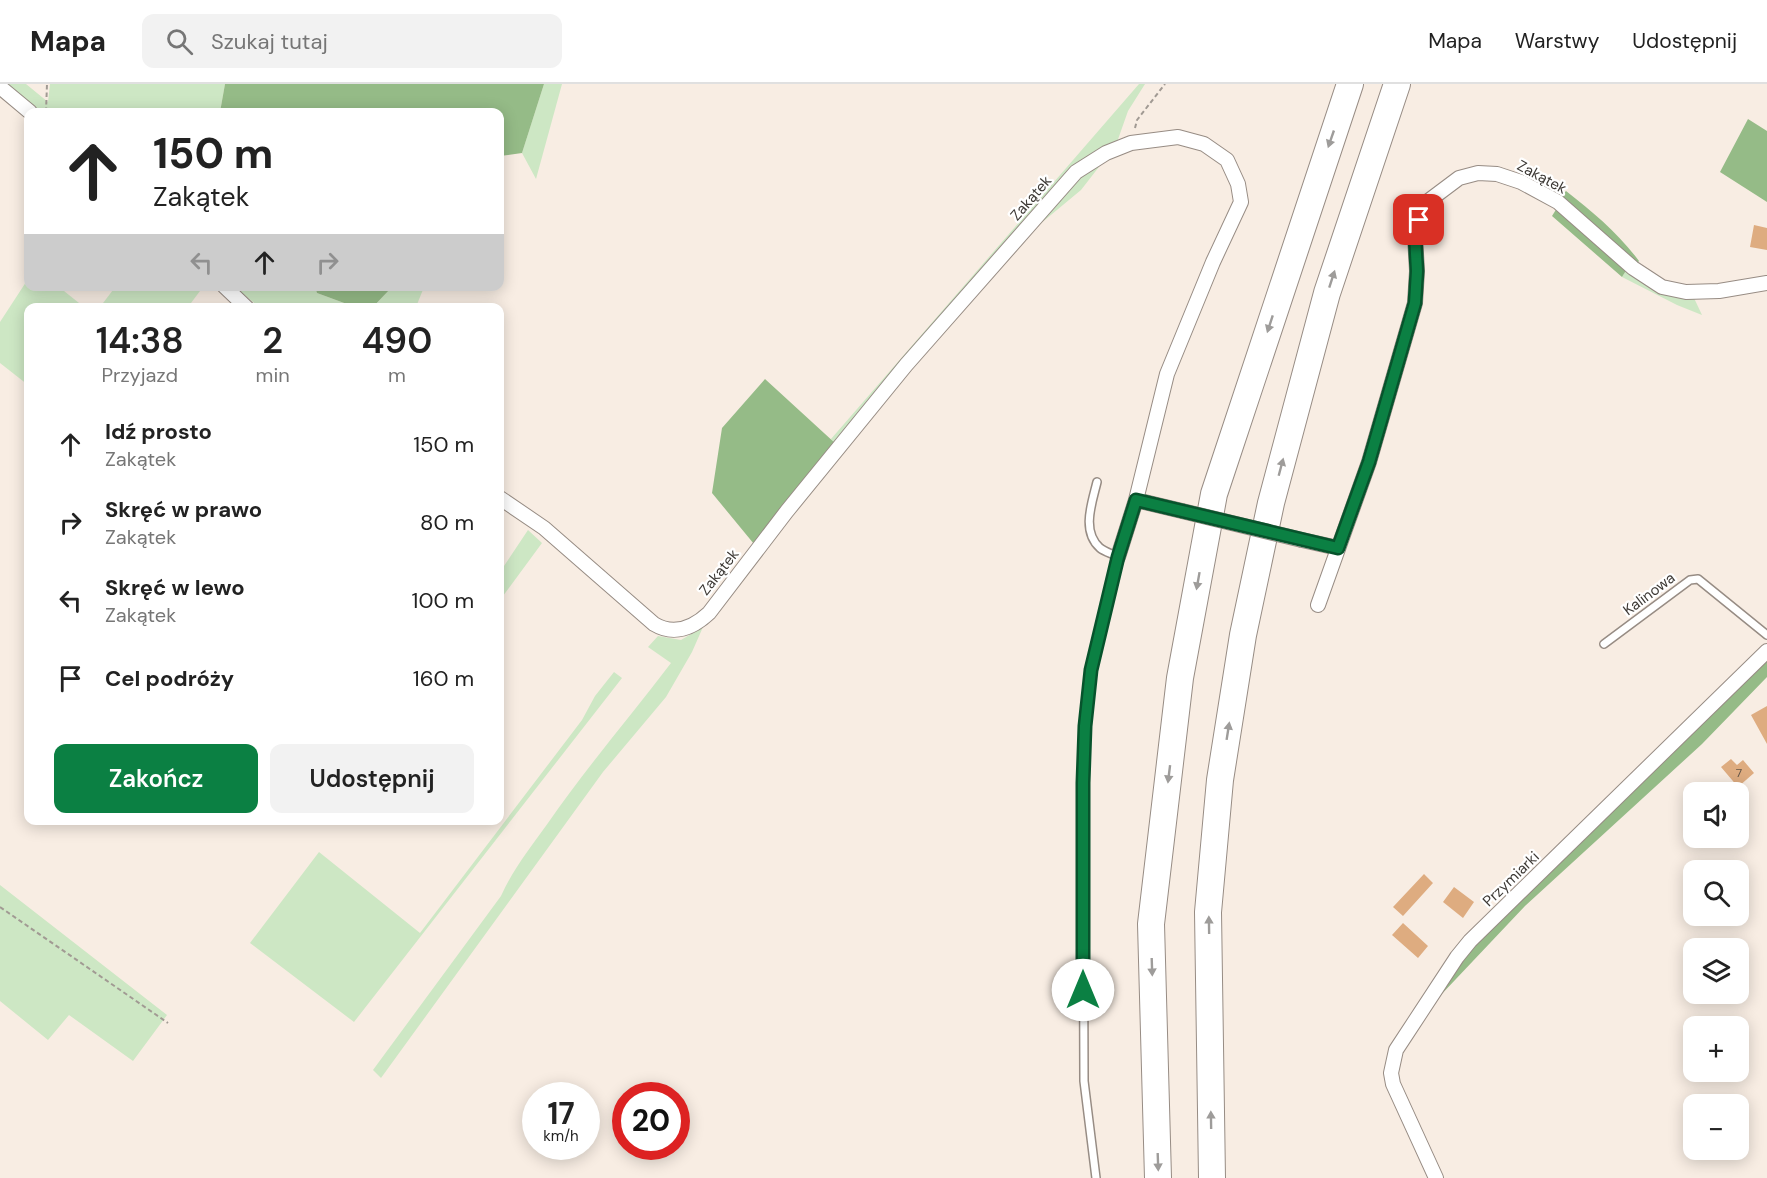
<!DOCTYPE html>
<html lang="pl">
<head>
<meta charset="utf-8">
<style>
	body { margin:0; font-family:"DM Sans",sans-serif; background:#f2f2f2; color:#222; height:100vh; display:flex; flex-direction:column; font-size:22px; white-space:nowrap }
	* { box-sizing:border-box; margin:0 }
	p { font-size:20px; color:#767676 }
	.icon { flex:none; width:33px; height:33px; fill:none; stroke:currentColor; stroke-width:2; stroke-linecap:round; stroke-linejoin:round }
	.map { position:relative; flex:1; overflow:hidden }
	.drawer { position:absolute; left:24px; top:219px; width:480px; height:522px; display:flex; flex-direction:column; background:#fff; border-radius:12px; box-shadow:0 3px 15px #0003 }
	.drawer>* { flex:none }
	.top-card { position:absolute; left:24px; top:24px; width:480px; height:183px; border-radius:12px; box-shadow:0 3px 15px #0003; background:#fff; color:#222; overflow:hidden }
	.buttons { position:absolute; left:1683px; top:698px; display:grid; gap:12px }
	.buttons a { display:grid; place-items:center; width:66px; height:66px; border-radius:12px; background:#fff; box-shadow:0 3px 15px #0003; font-size:30px }
	.speed { position:absolute; left:522px; top:998px; display:flex; gap:12px; font-size:30px; font-weight:700; text-align:center }
	.speed>* { display:grid; place-content:center; width:78px; height:78px; border-radius:50%; background:#fff; box-shadow:0 3px 15px #0003; line-height:1 }
	.speed small { font-size:15px; font-weight:400 }
	.speed .limit { border:9px solid #d22; background:#fff; color:#111 }
	.pin { position:absolute; display:grid; place-items:center; width:51px; height:51px; color:#fff; margin:-26px; border-radius:12px; box-shadow:0 3px 9px #0006 }
	.me { position:absolute; width:66px; margin:-33px; rotate:0deg; stroke-linejoin:round; filter:drop-shadow(0 0 4px #0008) }
	.turn { display:flex; align-items:center; gap:21px; height:126px; padding:0 30px; font-size:27px }
	.turn .icon { width:78px; height:78px; stroke-width:2.5 }
	.turn b { display:block; font-size:42px; line-height:51px }
	.lanes { display:flex; align-items:center; height:57px; padding:0 30px; background:#0003; justify-content:center; gap:30px; direction:ltr }
	.lanes .off { opacity:.35 }
	.eta { display:flex; justify-content:space-evenly; align-items:center; height:102px; text-align:center }
	.eta b { font-size:36px; font-weight:600; line-height:42px }
	.action { display:flex; gap:12px; margin-top:auto; padding:12px 30px }
	.action a { flex:1; height:69px; border-radius:12px; background:#0b8043; color:#fff; font-size:24px; font-weight:600; line-height:69px; text-align:center }
	.action a+a { background:#f2f2f2; color:#222 }
	ul { padding:0; list-style:none }
	li { display:flex; align-items:center; gap:18px; height:78px; padding:0 30px }
	li div { flex:1 }
	li b { display:block; font-size:22px }
	li em { font-style:normal }
	header { display:flex; align-items:center; gap:36px; box-sizing:border-box; height:84px; padding:0 30px; background:#fff; border-bottom:2px solid #e0e0e0 }
	header strong { font-size:28px }
	nav { display:flex; gap:33px; margin-inline-start:auto; font-size:21px }
	.search { width:420px; height:54px; background:#f2f2f2; display:flex; align-items:center; gap:15px; box-sizing:border-box; padding:0 21px; border-radius:12px; color:#767676; font-size:22px }
	.map>svg:first-child { display:block }
	.green { fill:#cde7c4 }
	.forest { fill:#95bb87 }
	.building { fill:#deac80 }
	.lines { fill:none; stroke-linecap:round; stroke-linejoin:round }
	.service-casing { stroke:#978c84; stroke-width:10 }
	.minor-casing { stroke:#978c84; stroke-width:16 }
	.motorway-casing { stroke:#978c84; stroke-width:28 }
	.path { stroke:#a19a93; stroke-width:2; stroke-dasharray:4.5 3; stroke-linecap:butt }
	.service { stroke:#fff; stroke-width:7 }
	.minor { stroke:#fff; stroke-width:14 }
	.motorway { stroke:#fff; stroke-width:26 }
	.minor-bridge-casing { stroke:#978c84; stroke-width:16; stroke-linecap:butt }
	.minor-bridge { stroke:#fff; stroke-width:14 }
	.oneway { fill:#9e9c9a }
	.route-casing { stroke:#07532c; stroke-width:15 }
	.route { stroke:#0b8043; stroke-width:10 }
	.labels { text-anchor:middle; dominant-baseline:central; stroke-width:4.5; stroke-linejoin:round; paint-order:stroke }
	.number-label { font-size:12px; fill:#655648 }
	.street-label { font-size:15px; fill:#3d3935; stroke:#fff }
</style>
</head>
<body>
<header>
<strong>Mapa</strong>
<div class="search"><svg class="icon" aria-label="search" viewBox="0 0 24 24"><circle cx="10" cy="10" r="6"/><path d="M15 15l6 6"/></svg>Szukaj tutaj</div>
<nav><a>Mapa</a><a>Warstwy</a><a>Udostępnij</a></nav>
</header>
<div class="map">
<svg width="1767" height="1094" viewBox="0 0 1767 1094">
	<rect width="100%" height="100%" fill="#f8ede3"/>
	<path class="green" d="M8,0H26L48,18L50,0H225L220,28H40Z
		M544,0H562L536,95L522,69Z
		M1139,0H1145L1128,27L1116,61L1081,106L1028,150L844,365L703,543L692,568L666,613L603,688L381,994L373,986L501,812C513,785 531,763 548,739C586,684 630,633 671,579L648,563L658,552L681,556L703,543L695,536L835,360L831,355Z
		M1627,185L1694,214L1702,231L1677,221L1622,193Z
		M28,195V202L59,203L84,223L28,224V301L0,279V238Z
		M116,202H203V203L188,223H100Z
		M235,203H315L317,209L355,223H259Z
		M392,203H424L416,223L372,224Z
		M528,446L542,459L500,516V488Z
		M614,588L622,594L354,938L250,859L319,768L420,849L582,636L595,612Z
		M0,801L167,931L133,977L69,931L48,956L0,917Z"/>
	<path class="forest" d="M225,0H544L522,69L500,72V28H220Z
		M1748,35L1767,47V118L1720,88Z
		M1566,107C1593,128 1619,150 1639,177L1635,182L1558,115Z
		M1557,124L1627,185L1622,193L1552,132Z
		M315,203V202L392,203L372,224L355,223L317,209Z
		M765,295L836,360L754,460L712,409L722,344Z
		M1767,574V593L1702,660L1525,822L1438,914L1451,891L1480,854Z"/>
	<path class="building" d="M1754,141L1767,144V166L1750,163Z
		M1767,622V660L1751,631Z
		M1731,675L1737,681L1743,676L1754,689L1738,703L1721,683Z
		M1424,790L1433,799L1403,832L1393,823Z
		M1454,803L1474,818L1463,834L1443,818Z
		M1403,839L1428,862L1418,874L1392,851Z"/>
	<g class="lines">
		<g class="service-casing">
			<path id="service" d="M1604,560L1690,496L1698,495L1767,551
				M1096,1094L1084,997L1083,699L1085,642L1091,586L1118,473C1113,470 1105,468 1100,464C1081,447 1092,419 1097,398"/>
		</g>
		<g class="minor-casing">
			<path id="minor" d="M0,3L30,28
				M224,202L247,224
				M500,414L544,444L654,540C674,552 693,544 709,529L787,427L906,281L1076,88L1106,69L1131,59L1178,53L1204,60L1227,76L1238,100L1241,118L1213,178L1167,290L1136,416L1118,473
				M1136,416L1182,427
				M1302,456L1338,464
				M1318,521L1369,378L1415,219L1417,187L1415,152L1423,121L1459,94L1478,89L1497,90L1521,98L1558,118L1633,184L1662,203L1686,208L1719,207L1767,199
				M1436,1094L1393,1000L1391,989L1396,966L1457,873L1470,857L1767,567"/>
		</g>
		<g class="motorway-casing">
			<path id="motorway" d="M1158,1094L1151,840L1180,594L1214,410L1350,0
				M1212,1094L1208,828L1220,696L1243,551L1271,419L1327,209L1397,0"/>
		</g>
		<path class="path" d="M46,28L47,0
			M1135,44L1137,36L1165,0
			M0,823L168,939"/>
		<use href="#service" class="service"/>
		<use href="#minor" class="minor"/>
		<use href="#motorway" class="motorway"/>
		<g class="minor-bridge-casing">
			<path id="minor-bridge" d="M1182,427L1302,456"/>
		</g>
		<use href="#minor-bridge" class="minor-bridge"/>
	</g>
	<defs><path id="oneway-solid" d="M-6-.8H1V-3.2L6.5 0L1 3.2V.8H-6Z" transform="scale(1.5)"/></defs>
	<g class="oneway">
		<use href="#oneway-solid" transform="translate(1331 55) rotate(109)"/>
		<use href="#oneway-solid" transform="translate(1332 195) rotate(-72)"/>
		<use href="#oneway-solid" transform="translate(1270 240) rotate(108)"/>
		<use href="#oneway-solid" transform="translate(1281 383) rotate(-75)"/>
		<use href="#oneway-solid" transform="translate(1198 497) rotate(100)"/>
		<use href="#oneway-solid" transform="translate(1228 647) rotate(-81)"/>
		<use href="#oneway-solid" transform="translate(1169 690) rotate(97)"/>
		<use href="#oneway-solid" transform="translate(1209 841) rotate(-91)"/>
		<use href="#oneway-solid" transform="translate(1152 883) rotate(88)"/>
		<use href="#oneway-solid" transform="translate(1211 1036) rotate(-91)"/>
		<use href="#oneway-solid" transform="translate(1158 1078) rotate(88)"/>
	</g>
	<g class="lines">
		<g class="route-casing">
			<path id="route" d="M1083,906V699L1085,642L1091,586L1118,473L1136,416L1338,464L1369,378L1415,219L1417,187L1415,152L1419,136"/>
		</g>
		<use href="#route" class="route"/>
	</g>
	<g class="labels">
		<g class="number-label">
			<text x="1739" y="689">7</text>
		</g>
		<g class="street-label">
			<text transform="translate(1542 93) rotate(28)">Zakątek</text>
			<text transform="translate(1031 114) rotate(-49)">Zakątek</text>
			<text transform="translate(719 488) rotate(-52)">Zakątek</text>
			<text transform="translate(1649 510) rotate(-37)">Kalinowa</text>
			<text transform="translate(1511 795) rotate(-44)">Przymiarki</text>
		</g>
	</g>
</svg>
<div class="buttons">
<a><svg class="icon" aria-label="sound" viewBox="0 0 24 24"><path d="M4 9h4l5-4v14l-5-4H4zM17 9q2 3 0 6"/></svg></a>
<a><svg class="icon" aria-label="search" viewBox="0 0 24 24"><circle cx="10" cy="10" r="6"/><path d="M15 15l6 6"/></svg></a>
<a><svg class="icon" aria-label="layers" viewBox="0 0 24 24"><path d="M12 4l9 5-9 5-9-5zM3 14l9 5 9-5"/></svg></a>
<a>+</a>
<a>−</a>
</div>
<div class="speed"><div>17<small>km/h</small></div><div class="limit">20</div></div>
<div class="pin" style="left:1419px;top:136px;background:#d93025"><svg class="icon" aria-label="arrive" viewBox="0 0 24 24"><path d="M6 21V4h12l-3 4 3 4H6"/></svg></div>
<svg class="me" style="left:1083px;top:906px" viewBox="-20 -20 40 40"><circle r="19" fill="#fff"/><path d="M0-13L10 11 0 6-10 11z" fill="#0b8043"/></svg>
<div class="top-card">
<div class="turn"><svg class="icon" aria-label="ahead" viewBox="0 0 24 24"><path d="M12 20V5M6 11l6-6 6 6"/></svg><div><b>150 m</b>Zakątek</div></div>
<div class="lanes"><svg class="icon off" aria-label="left" viewBox="0 0 24 24"><path d="M17 20v-9H6M10 6l-5 5 5 5"/></svg><svg class="icon" aria-label="ahead" viewBox="0 0 24 24"><path d="M12 20V5M6 11l6-6 6 6"/></svg><svg class="icon off" aria-label="right" viewBox="0 0 24 24"><path d="M7 20v-9h11M14 6l5 5-5 5"/></svg></div>
</div>
<section class="drawer">
<div class="eta">
<div><b>14:38</b><p>Przyjazd</p></div>
<div><b>2</b><p>min</p></div>
<div><b>490</b><p>m</p></div>
</div>
<ul>
<li><svg class="icon" aria-label="ahead" viewBox="0 0 24 24"><path d="M12 20V5M6 11l6-6 6 6"/></svg><div><b>Idź prosto</b><p>Zakątek</p></div><em>150 m</em></li>
<li><svg class="icon" aria-label="right" viewBox="0 0 24 24"><path d="M7 20v-9h11M14 6l5 5-5 5"/></svg><div><b>Skręć w prawo</b><p>Zakątek</p></div><em>80 m</em></li>
<li><svg class="icon" aria-label="left" viewBox="0 0 24 24"><path d="M17 20v-9H6M10 6l-5 5 5 5"/></svg><div><b>Skręć w lewo</b><p>Zakątek</p></div><em>100 m</em></li>
<li><svg class="icon" aria-label="arrive" viewBox="0 0 24 24"><path d="M6 21V4h12l-3 4 3 4H6"/></svg><div><b>Cel podróży</b></div><em>160 m</em></li>
</ul>
<div class="action"><a>Zakończ</a><a>Udostępnij</a></div>
</section>
</div>
</body>
</html>
